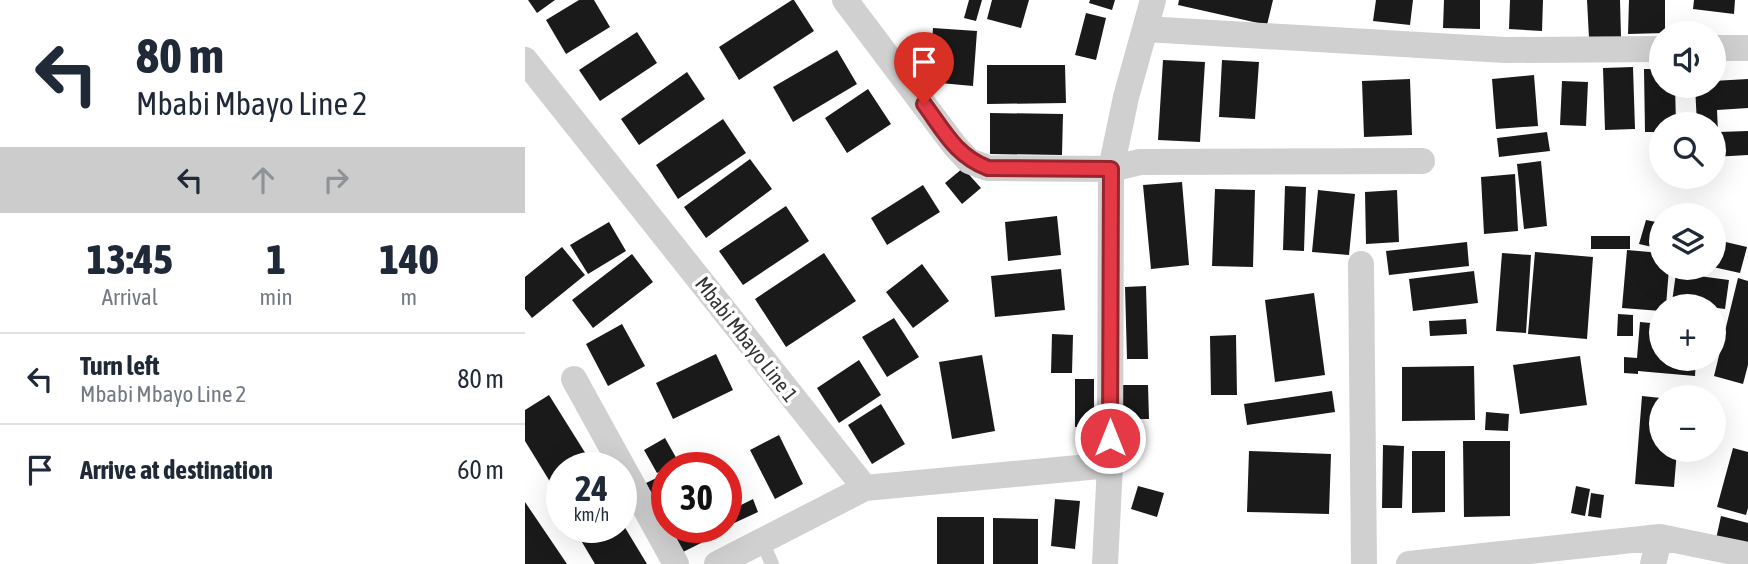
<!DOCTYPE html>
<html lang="en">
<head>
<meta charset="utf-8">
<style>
	body { margin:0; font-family:"Asap Condensed",sans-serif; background:#f6f6f7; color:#1f2937; height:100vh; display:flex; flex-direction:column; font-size:26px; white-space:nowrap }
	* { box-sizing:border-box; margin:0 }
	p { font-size:23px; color:#747a83 }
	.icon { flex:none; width:38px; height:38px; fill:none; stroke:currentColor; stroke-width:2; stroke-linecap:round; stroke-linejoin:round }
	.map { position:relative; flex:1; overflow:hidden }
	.sheet { display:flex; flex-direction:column; background:#fff; width:525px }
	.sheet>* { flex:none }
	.banner { background:#fff; color:#1f2937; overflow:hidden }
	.tools { position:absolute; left:1124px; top:21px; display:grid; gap:14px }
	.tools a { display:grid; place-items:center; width:77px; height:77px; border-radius:50%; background:#fff; box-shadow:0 7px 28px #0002; font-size:35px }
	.speed { position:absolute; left:21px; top:452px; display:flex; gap:14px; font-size:35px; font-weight:700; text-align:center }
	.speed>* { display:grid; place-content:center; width:91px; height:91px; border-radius:50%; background:#fff; box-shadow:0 7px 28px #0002; line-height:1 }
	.speed small { font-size:18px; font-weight:400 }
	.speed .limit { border:10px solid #d22; background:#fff; color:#111 }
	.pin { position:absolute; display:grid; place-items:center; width:60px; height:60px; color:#fff; margin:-72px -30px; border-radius:50% 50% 50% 0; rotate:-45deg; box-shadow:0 0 7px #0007 }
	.pin .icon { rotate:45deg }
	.me { position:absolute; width:77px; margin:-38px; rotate:0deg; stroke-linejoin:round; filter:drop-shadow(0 0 5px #0008) }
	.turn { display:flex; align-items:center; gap:24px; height:147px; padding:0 21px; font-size:32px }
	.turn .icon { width:91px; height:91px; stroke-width:2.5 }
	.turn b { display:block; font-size:49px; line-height:60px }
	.lanes { display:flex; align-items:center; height:66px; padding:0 21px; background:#0003; justify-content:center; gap:35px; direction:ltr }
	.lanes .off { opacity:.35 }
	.eta { display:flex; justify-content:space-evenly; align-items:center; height:119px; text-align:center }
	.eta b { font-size:42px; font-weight:800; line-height:49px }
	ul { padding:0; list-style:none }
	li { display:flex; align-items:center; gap:21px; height:91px; padding:0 21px; border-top:2px solid #e0e1e3 }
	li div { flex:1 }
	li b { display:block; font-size:26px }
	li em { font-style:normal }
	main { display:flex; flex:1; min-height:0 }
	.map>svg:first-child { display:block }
	.building { fill:#1a1a1a }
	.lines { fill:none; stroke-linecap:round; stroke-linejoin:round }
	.lane { stroke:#d0d0d0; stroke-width:14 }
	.street { stroke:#d0d0d0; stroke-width:26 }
	.route-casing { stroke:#96252e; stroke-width:18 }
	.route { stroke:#e63946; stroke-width:12 }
	.labels { text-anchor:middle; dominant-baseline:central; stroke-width:7; stroke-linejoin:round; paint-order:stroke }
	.street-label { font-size:21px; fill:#333; stroke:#fff }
</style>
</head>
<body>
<main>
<section class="sheet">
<div class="banner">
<div class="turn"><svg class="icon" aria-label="left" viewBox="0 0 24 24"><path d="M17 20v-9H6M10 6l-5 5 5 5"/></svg><div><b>80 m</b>Mbabi Mbayo Line 2</div></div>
<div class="lanes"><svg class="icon" aria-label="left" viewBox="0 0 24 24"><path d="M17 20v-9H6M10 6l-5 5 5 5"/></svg><svg class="icon off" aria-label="ahead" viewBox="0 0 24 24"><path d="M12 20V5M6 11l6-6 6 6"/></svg><svg class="icon off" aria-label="right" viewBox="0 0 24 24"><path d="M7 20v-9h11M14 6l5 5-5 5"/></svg></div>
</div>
<div class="eta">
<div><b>13:45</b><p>Arrival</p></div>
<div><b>1</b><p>min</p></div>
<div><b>140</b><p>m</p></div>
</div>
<ul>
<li><svg class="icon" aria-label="left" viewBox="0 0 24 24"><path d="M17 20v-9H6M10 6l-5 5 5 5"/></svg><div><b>Turn left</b><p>Mbabi Mbayo Line 2</p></div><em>80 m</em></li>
<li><svg class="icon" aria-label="arrive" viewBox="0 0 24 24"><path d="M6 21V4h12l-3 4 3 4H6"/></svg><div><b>Arrive at destination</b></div><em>60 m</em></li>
</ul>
</section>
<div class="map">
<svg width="1223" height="564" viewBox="0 0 1223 564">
	<rect width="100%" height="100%" fill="#fff"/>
	<path class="building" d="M3,0H30L12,13Z
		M54,0H69L85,27L41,54L21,20Z
		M267,0H269L289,31L214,80L194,47Z
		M444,0H457L451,21L439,18Z
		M467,0H504L496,28L462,19Z
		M565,0H590L587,10L564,3Z
		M654,0H748L742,25L653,5Z
		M851,0H888L885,25L848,21Z
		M919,0H955V29L918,28Z
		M985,0H1018L1017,31L984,29Z
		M1062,0H1095L1096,37L1064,38Z
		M1104,0H1140V33L1103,34Z
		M1169,0H1210L1209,14L1168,9Z
		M561,13L581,18L571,60L550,55Z
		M408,28L452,31L448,86L404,82Z
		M112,32L132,63L75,101L54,70Z
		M312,50L332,84L268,122L248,87Z
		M638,60L680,62L675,142L633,140Z
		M697,60L734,62L730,119L694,117Z
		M462,65H540L541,103L462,104Z
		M1108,67L1110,129L1080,130L1078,68Z
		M1119,69H1136V86H1150L1151,124H1136V132H1120Z
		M162,72L180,99L114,145L96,119Z
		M1009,75L1013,126L971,129L967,79Z
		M885,79L887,135L839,137L837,81Z
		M1223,79V108L1192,110L1193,132L1223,131V155L1188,157V124H1172L1170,86H1188V81Z
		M1037,81L1063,82L1061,126L1035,125Z
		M343,89L366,124L322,153L300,118Z
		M465,113L538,114L537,155L465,154Z
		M198,119L221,153L153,199L131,165Z
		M1022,132L1025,151L974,157L972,138Z
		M225,159L247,189L181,238L159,207Z
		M1016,161L1022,226L999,229L992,164Z
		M438,168L456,188L437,204L420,183Z
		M990,174L993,231L959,234L956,177Z
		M657,182L664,265L626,269L618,185Z
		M398,185L415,212L362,245L346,218Z
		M760,186L781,187L779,251L758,250Z
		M690,189L730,190L728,267L687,266Z
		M793,190L830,194L824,255L787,252Z
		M872,190L874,242L841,244L840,192Z
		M261,206L284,241L218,285L194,251Z
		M532,216L536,255L483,261L480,222Z
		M1121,220L1136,223V249L1114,244Z
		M84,222L101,251L63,274L45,245Z
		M1066,236H1105V249H1066Z
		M1188,239L1222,247L1215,273L1188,267Z
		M942,242L944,266L864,275L861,251Z
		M37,247L60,275L7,318L0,309V277Z
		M1102,250L1136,253V268H1144L1141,306H1136V311L1097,308Z
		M1010,252L1068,257L1062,339L1003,334Z
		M299,253L331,301L261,347L230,299Z
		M977,253L1006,255L1001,333L971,331Z
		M107,254L128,282L68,328L47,300Z
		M397,264L424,301L388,328L361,292Z
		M536,269L540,310L470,317L466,276Z
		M949,271L953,303L888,311L884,279Z
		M1151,273L1204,280L1200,309L1147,302Z
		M1213,278L1223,281V365L1218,384L1189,376Z
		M621,286L623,359H602L600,287Z
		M789,293L800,375L750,382L740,300Z
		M1093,314L1108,315V336H1092Z
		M369,318L394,357L362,377L337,337Z
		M941,319L942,334L905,336L904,321Z
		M1115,322L1136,324V359H1171L1170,376L1113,371V374L1099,373V357L1112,358Z
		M97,324L120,366L83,386L61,344Z
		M527,334L548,335L547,373H526Z
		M711,335L712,395H686L685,336Z
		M191,354L208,390L148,419L131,383Z
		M457,355L470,431L427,439L414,362Z
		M1055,356L1062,405L995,414L988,365Z
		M334,360L356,395L314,423L292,388Z
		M949,366L950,420L877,421V367Z
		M550,379H569V426L550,427Z
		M596,385H623L624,419H596Z
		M807,391L810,412L722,425L719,404Z
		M24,395L69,467H37L35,498L0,441V410Z
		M1117,396L1136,398V450H1152L1149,487L1110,484Z
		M356,404L380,444L347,464L323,425Z
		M961,412L984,414L983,431L960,430Z
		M254,435L278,484L250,499L225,450Z
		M140,438L153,461L132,473L119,450Z
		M938,441H985V516L939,517Z
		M858,445L879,446L877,508H857Z
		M1208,448L1223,452V508L1221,515L1192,507Z
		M724,451L806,454L804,514L722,512Z
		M887,451H920V512L887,513Z
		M194,458L198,467H175Z
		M142,473V524L121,483Z
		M201,474L216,505L228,499L233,512L192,531L190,527H201Z
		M613,486L639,493L632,517L606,509Z
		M1051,486L1065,489L1060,516L1046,513Z
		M1066,493L1079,495L1076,518L1063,516Z
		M530,499L555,501L550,549L526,546Z
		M0,502L42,564H0Z
		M1196,516L1223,523V547L1191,539Z
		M412,517H459V564H412Z
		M468,518L513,519V564H468Z
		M96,521L122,564H70L48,527H96Z
		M143,527H180L186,538L156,553Z"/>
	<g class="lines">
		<path class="lane" d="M237,541L247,564"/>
		<path class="street" d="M320,0L430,146L444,161L463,168L586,169L615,162L897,161
			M620,29L980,50L1136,49
			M1188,48H1223
			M0,60L340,488
			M836,264L839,564
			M49,379L151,564
			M192,564L340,488L585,465
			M580,564L585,465L586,169L601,97L628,0
			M884,564L1135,537L1223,555
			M1128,564L1135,537"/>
	</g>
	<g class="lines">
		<g class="route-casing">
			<path id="route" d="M399,104C419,131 431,156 463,168L586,169L585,438"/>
		</g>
		<use href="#route" class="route"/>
	</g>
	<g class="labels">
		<g class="street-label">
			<text transform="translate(222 339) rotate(52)">Mbabi Mbayo Line 1</text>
		</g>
	</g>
</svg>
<div class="tools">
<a><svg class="icon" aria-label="sound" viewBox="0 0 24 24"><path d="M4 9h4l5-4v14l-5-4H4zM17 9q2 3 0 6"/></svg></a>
<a><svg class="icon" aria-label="search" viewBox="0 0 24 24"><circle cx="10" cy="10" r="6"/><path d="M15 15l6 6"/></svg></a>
<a><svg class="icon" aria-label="layers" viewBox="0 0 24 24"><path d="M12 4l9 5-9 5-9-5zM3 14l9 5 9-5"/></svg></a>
<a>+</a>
<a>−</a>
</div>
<div class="speed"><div>24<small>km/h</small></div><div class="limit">30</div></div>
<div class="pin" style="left:399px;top:104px;background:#d93025"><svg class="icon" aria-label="arrive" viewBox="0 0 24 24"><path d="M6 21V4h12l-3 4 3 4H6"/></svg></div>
<svg class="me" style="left:585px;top:438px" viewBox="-20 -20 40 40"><circle r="17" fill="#e63946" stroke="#fff" stroke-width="3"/><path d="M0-11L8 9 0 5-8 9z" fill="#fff"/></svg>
</div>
</main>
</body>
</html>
